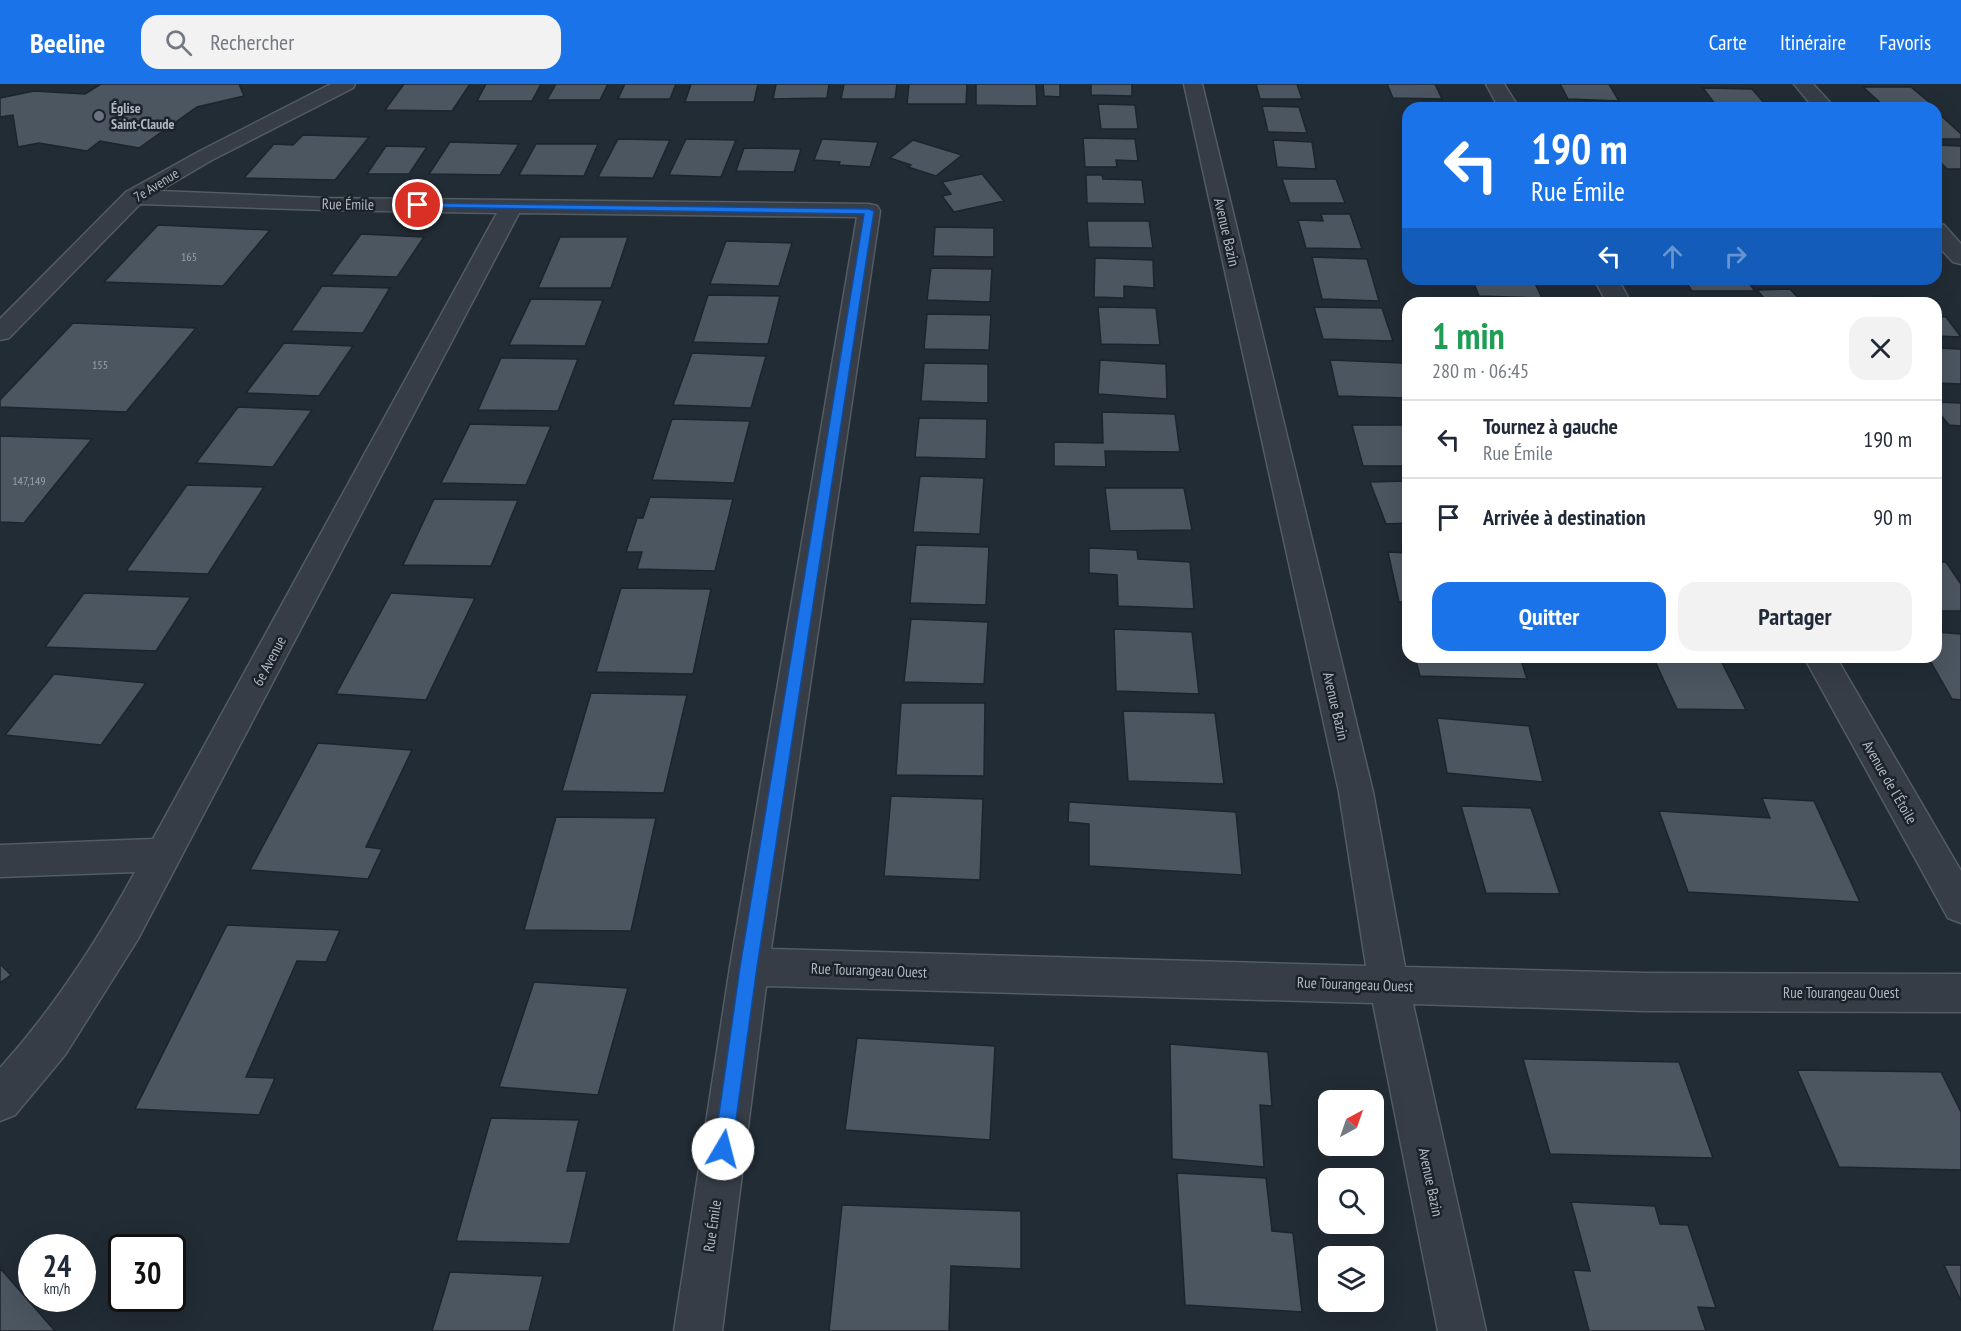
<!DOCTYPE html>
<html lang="fr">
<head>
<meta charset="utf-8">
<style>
	body { margin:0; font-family:"PT Sans Narrow",sans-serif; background:#f2f2f3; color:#1f2937; height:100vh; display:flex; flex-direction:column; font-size:22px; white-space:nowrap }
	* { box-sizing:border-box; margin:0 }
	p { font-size:20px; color:#747a83 }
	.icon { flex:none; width:33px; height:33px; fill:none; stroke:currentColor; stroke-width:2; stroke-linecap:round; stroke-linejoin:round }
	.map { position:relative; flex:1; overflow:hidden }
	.drawer { position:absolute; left:1402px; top:213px; width:540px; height:366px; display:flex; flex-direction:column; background:#fff; border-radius:18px; box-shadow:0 6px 24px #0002 }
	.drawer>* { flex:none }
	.guide { position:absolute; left:1402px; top:18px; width:540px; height:183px; border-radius:18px; box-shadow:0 6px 24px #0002; background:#1a73e8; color:#fff; overflow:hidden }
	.needle { width:39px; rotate:40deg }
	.controls { position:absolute; left:1318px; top:1006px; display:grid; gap:12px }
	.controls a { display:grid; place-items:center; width:66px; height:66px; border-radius:12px; background:#fff; box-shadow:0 6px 24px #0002; font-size:30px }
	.speed { position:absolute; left:18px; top:1150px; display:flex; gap:12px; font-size:30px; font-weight:700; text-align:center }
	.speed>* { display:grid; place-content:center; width:78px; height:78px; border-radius:50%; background:#fff; box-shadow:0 6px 24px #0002; line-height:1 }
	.speed small { font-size:15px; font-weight:400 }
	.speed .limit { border:3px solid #111; border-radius:9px; background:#fff; color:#111 }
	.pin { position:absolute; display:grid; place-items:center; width:51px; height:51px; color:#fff; margin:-26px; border:3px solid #fff; border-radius:50%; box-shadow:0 2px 6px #0007 }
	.me { position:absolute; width:66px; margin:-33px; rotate:8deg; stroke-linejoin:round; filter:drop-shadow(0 0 4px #0008) }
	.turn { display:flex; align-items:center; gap:21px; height:126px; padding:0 30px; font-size:27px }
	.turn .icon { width:78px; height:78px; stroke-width:2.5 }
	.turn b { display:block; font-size:42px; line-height:51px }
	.lanes { display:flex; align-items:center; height:57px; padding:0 30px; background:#0003; justify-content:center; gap:30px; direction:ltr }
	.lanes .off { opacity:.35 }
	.round { display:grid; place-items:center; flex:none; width:63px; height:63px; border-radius:18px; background:#f2f2f3 }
	.summary { display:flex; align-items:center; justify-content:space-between; height:102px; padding:0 30px }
	h1 { font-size:36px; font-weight:800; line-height:45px; color:#1e9e55 }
	.cta { display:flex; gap:12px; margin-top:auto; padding:12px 30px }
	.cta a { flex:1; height:69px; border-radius:18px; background:#1a73e8; color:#fff; font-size:24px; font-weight:800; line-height:69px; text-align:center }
	.cta a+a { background:#f2f2f3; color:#1f2937 }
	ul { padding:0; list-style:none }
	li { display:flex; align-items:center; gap:18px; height:78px; padding:0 30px; border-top:2px solid #e0e1e3 }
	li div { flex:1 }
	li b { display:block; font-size:22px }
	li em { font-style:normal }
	header { display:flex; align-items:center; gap:36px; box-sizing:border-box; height:84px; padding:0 30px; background:#1a73e8; color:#fff }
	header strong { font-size:28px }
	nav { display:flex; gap:33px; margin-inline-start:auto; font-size:21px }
	.search { width:420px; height:54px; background:#f2f2f3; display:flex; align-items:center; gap:15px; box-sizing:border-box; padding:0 21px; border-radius:18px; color:#747a83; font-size:22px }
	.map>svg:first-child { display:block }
	.building { fill:#4b5661; stroke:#1d242c; stroke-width:1.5 }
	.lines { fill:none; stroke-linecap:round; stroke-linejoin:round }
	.minor-casing { stroke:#535b63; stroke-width:3 }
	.minor { fill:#363d46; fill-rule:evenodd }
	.route { fill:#1a73e8; stroke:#114b97; stroke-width:1.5 }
	.worship-dot { fill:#6b7280; stroke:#1b222a; stroke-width:2 }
	.labels { text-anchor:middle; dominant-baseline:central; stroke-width:5; stroke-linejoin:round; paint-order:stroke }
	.number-label { font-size:12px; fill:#97a0aa }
	.far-poi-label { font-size:14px; font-weight:bold; fill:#b0b8c2; stroke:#1b222a; text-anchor:start }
	.far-street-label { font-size:14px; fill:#b0b8c2; stroke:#1b222a }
	.street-label { font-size:15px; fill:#b0b8c2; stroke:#1b222a }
</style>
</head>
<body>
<header>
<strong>Beeline</strong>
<div class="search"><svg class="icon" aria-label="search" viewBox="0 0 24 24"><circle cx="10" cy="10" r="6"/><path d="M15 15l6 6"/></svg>Rechercher</div>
<nav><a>Carte</a><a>Itinéraire</a><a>Favoris</a></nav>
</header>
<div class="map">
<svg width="1961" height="1247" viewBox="0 0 1961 1247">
	<rect width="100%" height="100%" fill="#222c35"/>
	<path class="building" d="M101,0H239L244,12L197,23L139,64L100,57L87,67L39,59L18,63L13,31L0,33V14L34,7L85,10Z
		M404,0H470L452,27L385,26Z
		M486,0H541L532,17H477Z
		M556,0H608L600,16H547Z
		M625,0H676L670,15H618Z
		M691,0H758L754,18H685Z
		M776,0H829L827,14L773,15Z
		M844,0H897L895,15H841Z
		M909,0H967L966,20H907Z
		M976,0H1036L1037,22L976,21Z
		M1043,0H1060V13L1044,12Z
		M1091,0H1132V12L1091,11Z
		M1256,0H1297L1302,15H1260Z
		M1387,0H1435L1442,15L1393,14Z
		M1560,0H1609L1619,17L1568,15Z
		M1863,3H1911L1935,23L1886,24Z
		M1703,4L1752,5L1765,20H1715Z
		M1098,20L1135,21L1138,45H1101Z
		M1262,22L1299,23L1307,49L1268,48Z
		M1936,27L1961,50V55H1936Z
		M303,51L369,53L335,96L244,94L274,60L293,61Z
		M1083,54L1135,55L1138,77L1116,76L1117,83H1085Z
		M618,55L670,56L653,94L598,93Z
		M686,55L736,56L721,93L669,91Z
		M822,55L878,58L870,83L839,81L840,78L814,76Z
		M913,56L962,71L936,92L908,83L911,81L890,74Z
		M1273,56L1312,58L1316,85L1277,83Z
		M450,58L519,60L500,91L429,90Z
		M536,60H598L584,92L519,91Z
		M1936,61L1961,62V85H1947L1936,74Z
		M386,62L427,63L409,90H367Z
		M744,64L801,65L794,88L736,87Z
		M982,90L1004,117L954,128L942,112L951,110L942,98Z
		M1086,91H1102L1103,95L1142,96L1145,120L1087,119Z
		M1282,95H1336L1345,119H1290Z
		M1321,130H1350L1362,165L1306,164L1298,136L1323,137Z
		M1087,137H1149L1153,164L1089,163Z
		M158,141L270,146L223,202L104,198Z
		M935,143L994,144V173L933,172Z
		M361,150L424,153L397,193L331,191Z
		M560,153H628L611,204H538Z
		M726,157L792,159L779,202L710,200Z
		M1312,173L1367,175L1379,217L1322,215Z
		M1095,174L1153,176L1154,204L1124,202V214L1094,213Z
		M931,184L992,185L990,218L927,216Z
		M1472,195H1533L1542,214L1479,212Z
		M1684,195H1746L1755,207H1692Z
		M1832,195H1911L1916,200L1834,198Z
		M322,202L390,204L363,249L291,247Z
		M1790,205L1803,219H1768L1757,206Z
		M708,211L780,212L768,260L693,258Z
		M1874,212L1920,214L1924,219H1879Z
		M531,215L603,216L585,262L509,261Z
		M1098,223L1156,224L1160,261L1101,260Z
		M1314,223L1382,224L1393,257L1323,255Z
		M927,230L991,231L989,266L924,265Z
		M1936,232L1946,233L1961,253L1936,252Z
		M73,239L196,244L126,328L0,323V316Z
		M284,259L353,262L319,312L246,309Z
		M1936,264L1961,265V300L1936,299Z
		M692,269L766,272L751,324L673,321Z
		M501,274L578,275L558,327L478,326Z
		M1100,276L1166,280L1167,315L1098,310Z
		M1330,276L1403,279L1408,296V314L1338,312Z
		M924,279L988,280V319L921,317Z
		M1936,318L1961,319V342L1949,341L1936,325Z
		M238,323L312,326L273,383L196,379Z
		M1102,328L1175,330L1180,368L1105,367L1106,383L1054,382V358L1103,359Z
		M919,334L987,335L986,375L915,373Z
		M672,335L750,337L734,399L652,396Z
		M470,340L551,342L526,401L441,399Z
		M1352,341H1408V382H1363Z
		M0,352L92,355L24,439L0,438Z
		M920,392L984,394L980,450L913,448Z
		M1408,397V439L1386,440L1370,398Z
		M187,401L264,403L208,490L126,487Z
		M1105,404H1184L1192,446L1110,447Z
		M650,413L733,415L715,487L637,485L642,468H626L637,434H643Z
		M434,415L518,416L491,482L403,481Z
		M916,461L989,463L986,521L910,519Z
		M1089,464L1137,466L1138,475L1190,478L1194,525L1118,522L1117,491L1089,489Z
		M1388,468L1408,469V518H1399Z
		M1936,478H1946L1961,500V527H1936Z
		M621,504L711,505L693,590L596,588Z
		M84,509L191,513L156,567L45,563Z
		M391,509L475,514L426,616L336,610Z
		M911,535L988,538L984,600L904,598Z
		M1114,545L1192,548L1199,610L1116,607Z
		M1936,548L1961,550V616L1952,615L1928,573H1936Z
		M1415,573H1520L1527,595L1420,592Z
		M1653,573H1719L1746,626L1677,625Z
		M54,590L146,599L101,661L5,651Z
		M591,609L687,611L664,709L562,707Z
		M901,619H985L984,692L896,691Z
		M1123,627L1215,629L1224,700L1128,697Z
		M1437,634L1529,642L1543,698L1447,689Z
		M318,659L412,666L366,763L382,765L368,795L250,786Z
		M891,712L983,715L980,796L884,792Z
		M1762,714L1814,717L1860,818L1688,808L1659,727L1770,734Z
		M1069,718L1236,728L1242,791L1089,782V740L1068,738Z
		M1461,722L1531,724L1560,810L1486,809Z
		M556,733L656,734L631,847L524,846Z
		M227,841L340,846L326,878L297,877L246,993L275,994L259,1031L135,1025Z
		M0,880L11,891L0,899Z
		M534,898L628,904L598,1011L499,1003Z
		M857,954L995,962L990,1056L845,1046Z
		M1170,960L1268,968L1272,1022L1260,1021L1264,1083L1172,1075Z
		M1523,975L1679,978L1713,1074L1550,1070Z
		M1797,986L1941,988L1961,1028V1086L1839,1083Z
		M491,1034L579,1036L567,1087H587L570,1160L456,1157Z
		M1177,1089L1266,1094L1272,1147L1293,1149L1302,1228L1185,1221Z
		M1571,1118L1655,1122L1660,1140L1688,1141L1716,1224L1698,1223L1706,1247H1589L1573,1186L1590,1187Z
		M842,1121L1021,1127V1185L951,1182L949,1247H829Z
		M1944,1181H1961V1217Z
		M0,1184L55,1247H0Z
		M450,1188L543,1192L529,1247H432Z"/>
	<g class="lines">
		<g class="minor-casing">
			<path id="minor" d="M331,0H355L353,4L212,76L159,107L325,114L869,120L877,122L880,127L771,865L1366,882L1339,708L1184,0H1202L1373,708L1405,883L1645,889L1961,890V928L1645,927L1413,920L1486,1247H1438L1373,919L766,902L722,1247H674L730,883L857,133L519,129L138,855L65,971L15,1031L0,1037V984C53,925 97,858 135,788L0,793V761L153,755L497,129L325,126L140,120L9,254L0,256V235L126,108L198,68Z
				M1486,0H1504L1519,24H1499Z
				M1794,0H1813L1835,24H1814Z
				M1936,139L1944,141L1961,160V180L1953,178L1936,160Z
				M1594,195H1618L1631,219H1607Z
				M1804,573H1836L1961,787V839L1948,834Z"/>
		</g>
		<use href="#minor" class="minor"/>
	</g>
	<path class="route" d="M415,119L869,125L874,127L757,883L732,1065L729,1071L723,1074L717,1071L714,1065L740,883L864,130L418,123H415Z"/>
	<circle class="worship-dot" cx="99" cy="32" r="6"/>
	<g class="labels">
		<g class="number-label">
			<text x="189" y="172">165</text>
			<text x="100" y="280">155</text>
			<text x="29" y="396">147,149</text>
		</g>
		<g class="far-poi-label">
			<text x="111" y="24">Église<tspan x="111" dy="16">Saint-Claude</tspan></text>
		</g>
		<g class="far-street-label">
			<text transform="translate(156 101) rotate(-32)">7e Avenue</text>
		</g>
		<g class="street-label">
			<text transform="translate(348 120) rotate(1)">Rue Émile</text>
			<text transform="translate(1227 148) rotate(77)">Avenue Bazin</text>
			<text transform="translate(269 577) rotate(-62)">6e Avenue</text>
			<text transform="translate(1336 622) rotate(77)">Avenue Bazin</text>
			<text transform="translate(1890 698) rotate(60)">Avenue de l'Étoile</text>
			<text transform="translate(869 886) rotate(2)">Rue Tourangeau Ouest</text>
			<text transform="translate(1355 900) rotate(2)">Rue Tourangeau Ouest</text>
			<text x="1841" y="908">Rue Tourangeau Ouest</text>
			<text transform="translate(1431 1098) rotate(78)">Avenue Bazin</text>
			<text transform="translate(712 1142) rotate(-82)">Rue Émile</text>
		</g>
	</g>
</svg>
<div class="controls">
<a><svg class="needle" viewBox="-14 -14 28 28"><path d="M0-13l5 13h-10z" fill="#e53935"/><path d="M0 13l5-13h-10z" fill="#747a83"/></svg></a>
<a><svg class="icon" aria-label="search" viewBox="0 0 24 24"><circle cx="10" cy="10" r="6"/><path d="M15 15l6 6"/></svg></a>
<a><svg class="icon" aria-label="layers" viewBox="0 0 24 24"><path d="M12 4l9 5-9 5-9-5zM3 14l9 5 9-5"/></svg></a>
</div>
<div class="speed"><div>24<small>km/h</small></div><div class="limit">30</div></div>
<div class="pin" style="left:418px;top:121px;background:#d93025"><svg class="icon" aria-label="arrive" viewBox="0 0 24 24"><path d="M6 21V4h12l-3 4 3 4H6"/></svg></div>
<svg class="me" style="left:723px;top:1065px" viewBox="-20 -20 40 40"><circle r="19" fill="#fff"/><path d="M0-13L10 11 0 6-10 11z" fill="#1a73e8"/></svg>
<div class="guide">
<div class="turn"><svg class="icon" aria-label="left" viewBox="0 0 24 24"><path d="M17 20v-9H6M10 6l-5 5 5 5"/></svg><div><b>190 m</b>Rue Émile</div></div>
<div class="lanes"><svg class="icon" aria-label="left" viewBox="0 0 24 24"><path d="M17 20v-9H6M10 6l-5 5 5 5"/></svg><svg class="icon off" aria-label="ahead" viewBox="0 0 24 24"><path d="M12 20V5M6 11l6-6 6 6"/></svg><svg class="icon off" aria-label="right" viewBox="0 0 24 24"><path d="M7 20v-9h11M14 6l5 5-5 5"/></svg></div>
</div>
<section class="drawer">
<div class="summary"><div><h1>1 min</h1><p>280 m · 06:45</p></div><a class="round"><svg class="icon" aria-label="close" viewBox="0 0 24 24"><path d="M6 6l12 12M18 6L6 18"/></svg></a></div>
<ul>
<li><svg class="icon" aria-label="left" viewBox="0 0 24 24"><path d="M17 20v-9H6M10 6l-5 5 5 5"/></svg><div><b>Tournez à gauche</b><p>Rue Émile</p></div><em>190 m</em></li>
<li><svg class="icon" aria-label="arrive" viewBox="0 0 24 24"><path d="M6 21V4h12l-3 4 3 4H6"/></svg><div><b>Arrivée à destination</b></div><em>90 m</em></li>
</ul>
<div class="cta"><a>Quitter</a><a>Partager</a></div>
</section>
</div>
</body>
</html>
